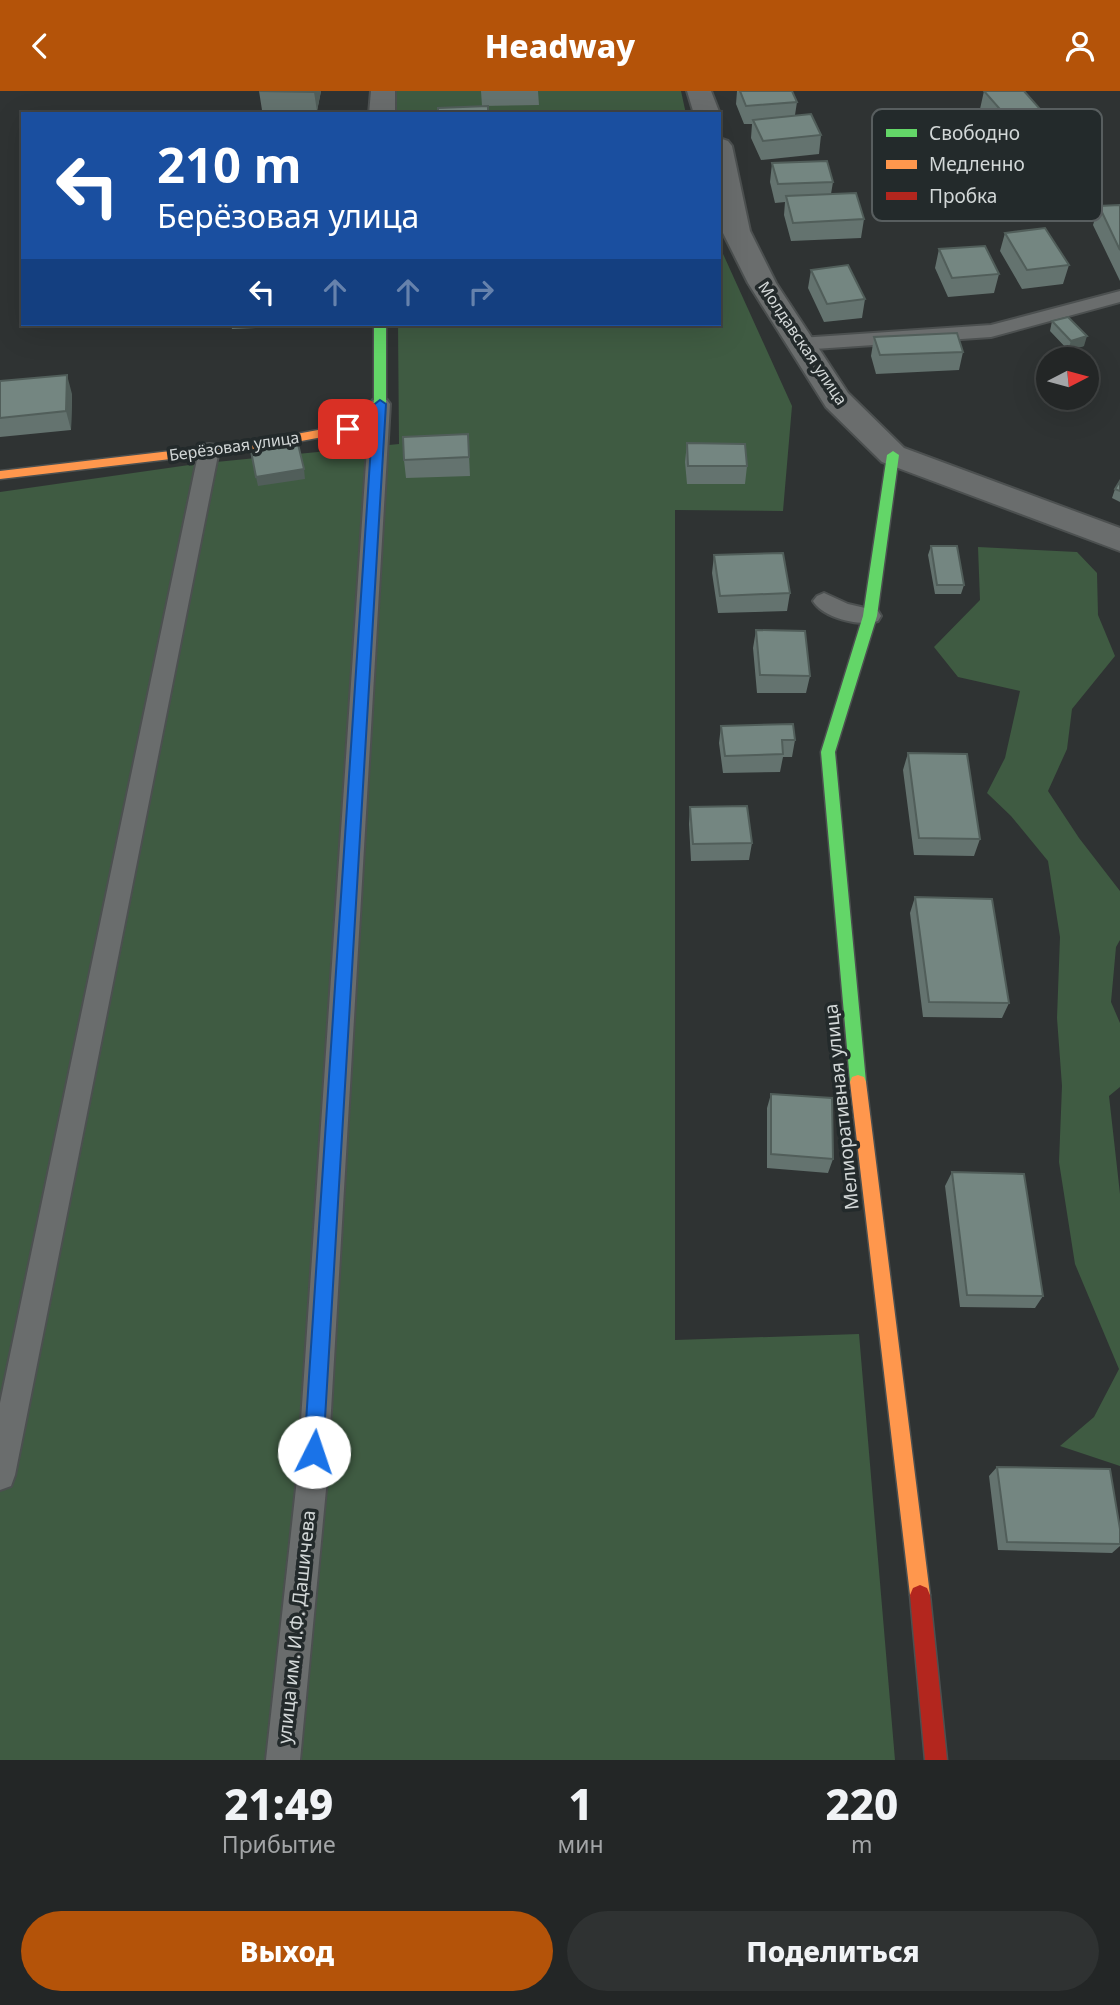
<!DOCTYPE html>
<html lang="ru">
<head>
<meta charset="utf-8">
<style>
	body { margin:0; font-family:"Noto Sans",sans-serif; background:#2f3232; color:#f1f3f6; height:100vh; display:flex; flex-direction:column; font-size:26px; white-space:nowrap }
	* { box-sizing:border-box; margin:0 }
	p { font-size:23px; color:#a3a5a7 }
	.icon { flex:none; width:38px; height:38px; fill:none; stroke:currentColor; stroke-width:2; stroke-linecap:round; stroke-linejoin:round }
	.map { position:relative; height:1669px; overflow:hidden }
	.details { display:flex; flex-direction:column; background:#232626; flex:1 }
	.details>* { flex:none }
	.guide { position:absolute; left:21px; top:21px; width:700px; height:214px; border-radius:0px; box-shadow:0 7px 28px #0002,0 0 0 2px #404343; background:#1a4fa0; color:#fff; overflow:hidden }
	.needle { width:46px; rotate:84deg }
	.controls { position:absolute; left:1036px; top:256px; display:grid; gap:14px }
	.controls a { display:grid; place-items:center; width:63px; height:63px; border-radius:50%; background:#232626; box-shadow:0 7px 28px #0002,0 0 0 2px #404343; font-size:35px }
	.pin { position:absolute; display:grid; place-items:center; width:60px; height:60px; color:#fff; margin:-30px; border-radius:14px; box-shadow:0 4px 10px #0006 }
	.me { position:absolute; width:77px; margin:-38px; rotate:4deg; stroke-linejoin:round; filter:drop-shadow(0 0 5px #0008) }
	.turn { display:flex; align-items:center; gap:24px; height:147px; padding:0 21px; font-size:32px }
	.turn .icon { width:91px; height:91px; stroke-width:2.5 }
	.turn b { display:block; font-size:49px; line-height:60px }
	.lanes { display:flex; align-items:center; height:66px; padding:0 21px; background:#0003; justify-content:center; gap:35px; direction:ltr }
	.lanes .off { opacity:.35 }
	.eta { display:flex; justify-content:space-evenly; align-items:center; height:119px; text-align:center }
	.eta b { font-size:42px; font-weight:800; line-height:49px }
	.cta { display:flex; gap:14px; margin-top:auto; padding:14px 21px }
	.cta a { flex:1; height:80px; border-radius:42px; background:#b45309; color:#fff; font-size:28px; font-weight:800; line-height:80px; text-align:center }
	.cta a+a { background:#2f3232; color:#f1f3f6 }
	header { display:flex; justify-content:space-between; align-items:center; height:91px; padding:0 21px; background:#b45309; color:#fff; font-size:32px; font-weight:800 }
	.map>svg:first-child { display:block }
	.green { fill:#3f5b42 }
	.lines { fill:none; stroke-linecap:round; stroke-linejoin:round }
	.lane-casing { stroke:#4c5050; stroke-width:4 }
	.street-casing { stroke:#4c5050; stroke-width:4 }
	.fast-casing { stroke:#4c5050; stroke-width:3 }
	.slow-casing { stroke:#4c5050; stroke-width:3 }
	.jam-casing { stroke:#4c5050; stroke-width:3 }
	.lane { fill:#6a6d6d; fill-rule:evenodd }
	.street { fill:#6a6d6d; fill-rule:evenodd }
	.fast { fill:#63d668; fill-rule:evenodd }
	.slow { fill:#ff974d; fill-rule:evenodd }
	.jam { fill:#b3261e; fill-rule:evenodd }
	.wall { fill:#64736f }
	.shaded-wall { fill:#515e5a }
	.building { fill:#748681; stroke:#515e5a; stroke-width:2 }
	.route { fill:#1a73e8; stroke:#114b97; stroke-width:2 }
	.labels { text-anchor:middle; dominant-baseline:central; stroke-width:7; stroke-linejoin:round; paint-order:stroke }
	.far-street-label { font-size:16px; fill:#d2d7d7; stroke:#232a2b }
	.street-label { font-size:19px; fill:#d2d7d7; stroke:#232a2b }
	.key { fill:#232a2b; stroke:#585e5f; stroke-width:2 }
	.key-label { font-size:19px; fill:#d2d7d7 }
</style>
</head>
<body>
<header><svg class="icon" aria-label="back" viewBox="0 0 24 24"><path d="M15 5l-7 7 7 7"/></svg>Headway<svg class="icon" aria-label="person" viewBox="0 0 24 24"><circle cx="12" cy="8" r="4"/><path d="M4 21q1-7 8-7t8 7"/></svg></header>
<div class="map">
<svg width="1120" height="1669" viewBox="0 0 1120 1669">
	<rect width="100%" height="100%" fill="#2f3333"/>
	<path class="green" d="M397,0H681L686,23H397Z
		M719,154L792,315L783,420L675,419V1249L859,1243L895,1669H0V401L196,373L399,353L398,233H719Z
		M978,456L1077,461L1097,482L1098,524L1115,565L1072,618L1067,658L1048,700L1079,747L1120,800V849L1116,856L1111,911L1120,932V996L1109,1005L1120,1103V1375L1060,1355L1094,1326L1119,1278L1075,1173L1059,1071L1062,995L1057,927L1060,846L1048,770L1011,725L987,702L1005,667L1020,600L958,586L934,556L980,509Z"/>
	<g class="lines">
		<g class="lane-casing">
			<path id="lane" d="M1120,200V211L991,246L800,259L791,253L800,247L991,234Z
				M380,307L387,309L390,313L327,1388L300,1669H266L297,1388L370,313L373,309Z
				M209,353L216,354L219,359L15,1384L11,1395L0,1399V1312L199,359L202,354Z
				M824,502L848,513L878,520L881,525L878,530C860,536 823,527 813,510L817,505Z"/>
		</g>
		<g class="street-casing">
			<path id="street" d="M371,0H395V23H369Z
				M687,0H711L720,23H694Z
				M719,47L728,50L732,55L750,140L776,192L848,302L904,357L1120,437V460L882,371L826,316L748,192L722,140L719,123Z"/>
		</g>
		<g class="fast-casing">
			<path id="fast" d="M374,233H386V313L349,341H341V335L374,311Z
				M893,360L899,364L877,525L835,661L866,991L864,996L858,998L852,996L850,991L821,661L863,525L887,364Z"/>
		</g>
		<g class="slow-casing">
			<path id="slow" d="M345,334L351,338L349,341L264,357L0,388V380L264,349Z
				M858,984L864,986L866,991L930,1504L927,1511L920,1514L913,1511L910,1504L850,991L852,986Z"/>
		</g>
		<g class="jam-casing">
			<path id="jam" d="M920,1494L927,1497L930,1504L947,1669H925L910,1504L913,1497Z"/>
		</g>
		<use href="#lane" class="lane"/>
		<use href="#street" class="street"/>
		<use href="#fast" class="fast"/>
		<use href="#slow" class="slow"/>
		<use href="#jam" class="jam"/>
	</g>
	<path class="wall" d="M259,0H321L317,20L262,19Z
		M481,0H538L539,14L482,15Z
		M737,0H792L797,11L795,24L821,44L819,63L761,69L751,47L752,33H744L736,13Z
		M984,0L1040,18L1035,36L1081,67L1076,86L1032,91L1009,57L1013,40L1001,43L980,18Z
		M772,72L833,91L831,103L864,128L861,147L791,150L784,124L785,111L775,112L770,91Z
		M1120,114V190L1093,134L1099,115Z
		M1005,142L1069,174L1063,193L1022,198L1000,160Z
		M939,158L999,183L994,202L948,206L935,177Z
		M811,179L865,208L862,227L824,231L808,197Z
		M1052,230L1084,255L1068,259L1050,240Z
		M231,233H281V236L232,238Z
		M874,246L963,261L959,279L876,283L871,265Z
		M0,290L72,303L71,339L0,346Z
		M468,343L470,385L406,387L404,369Z
		M687,352L747,375L745,393H687L685,371Z
		M1120,390V411L1112,407L1115,398Z
		M931,455L964,494L961,503H935L928,464Z
		M714,464L790,502L787,520L718,522L712,482Z
		M756,539L810,585L806,602H757L753,557Z
		M721,635L795,649L792,666H783L780,681L723,682L719,652Z
		M908,662L980,748L974,765L914,764L903,679Z
		M690,716L752,752L749,769L691,770L689,733Z
		M915,806L1009,912L1002,927L923,926L910,822Z
		M771,1003L833,1068L828,1082L767,1077V1017Z
		M952,1081L1043,1205L1035,1217L960,1216L945,1095Z
		M997,1376L1120,1438V1455L1112,1462L998,1459L989,1385Z"/>
	<path class="shaded-wall" d="M315,0H321L317,20L314,1Z
		M1040,18L1035,36L1001,43L1005,24Z
		M1081,67L1076,86L1032,91L1037,73Z
		M1087,245L1084,255L1068,259L1071,250Z
		M67,284L72,303L71,339L66,320Z
		M304,378L305,388L258,395L256,386Z"/>
	<path class="building" d="M259,0H315L314,1Z
		M740,0H792L797,11L746,15Z
		M984,0H1024L1040,18L1005,24Z
		M488,15V23H438V17Z
		M811,23L821,44L763,50L753,29Z
		M827,70L833,91L778,93L772,72Z
		M856,102L864,128L793,132L786,105Z
		M1120,114V159L1099,115Z
		M1045,137L1069,174L1027,179L1005,142Z
		M985,155L999,183L952,187L939,158Z
		M848,174L865,208L827,213L811,179Z
		M1068,226L1087,245L1071,250L1052,230Z
		M957,242L963,261L880,264L874,246Z
		M67,284L66,320L0,327V290Z
		M468,343L469,366L404,369L403,346Z
		M687,352L745,353L747,375H688Z
		M298,353L304,378L256,386L251,360Z
		M1120,390V400L1115,398Z
		M931,455H957L964,494H937Z
		M783,462L790,502L720,505L714,464Z
		M756,539L805,540L810,585L760,584Z
		M793,633L795,649H782L783,663L725,665L721,635Z
		M908,662L967,663L980,748L919,747Z
		M747,715L752,752L693,753L690,716Z
		M915,806L992,808L1009,912L929,911Z
		M771,1003L832,1007L833,1068L771,1063Z
		M952,1081L1024,1083L1043,1205L967,1204Z
		M997,1376L1110,1378L1120,1438V1453L1007,1451Z"/>
	<path class="route" d="M380,309L386,313L323,1361L320,1368L314,1370L307,1368L304,1361L373,325L353,341H344L342,338Z"/>
	<g class="labels">
		<g class="far-street-label">
			<text transform="translate(803 252) rotate(56)">Молдавская улица</text>
			<text transform="translate(234 355) rotate(-8)">Берёзовая улица</text>
		</g>
		<g class="street-label">
			<text transform="translate(841 1016) rotate(-96)">Мелиоративная улица</text>
			<text transform="translate(296 1536) rotate(-84)">улица им. И.Ф. Дашичева</text>
		</g>
	</g>
	<rect x="872" y="18" width="230" height="112" rx="10" class="key"/>
	<rect x="886" y="38" width="31" height="8" fill="#63d668"/>
	<rect x="886" y="69" width="31" height="9" fill="#ff974d"/>
	<rect x="886" y="101" width="31" height="8" fill="#b3261e"/>
	<g class="key-label">
		<text x="929" y="49">Свободно</text>
		<text x="929" y="80">Медленно</text>
		<text x="929" y="112">Пробка</text>
	</g>
</svg>
<div class="controls">
<a><svg class="needle" viewBox="-14 -14 28 28"><path d="M0-13l5 13h-10z" fill="#e53935"/><path d="M0 13l5-13h-10z" fill="#a3a5a7"/></svg></a>
</div>
<div class="pin" style="left:348px;top:338px;background:#d93025"><svg class="icon" aria-label="arrive" viewBox="0 0 24 24"><path d="M6 21V4h12l-3 4 3 4H6"/></svg></div>
<svg class="me" style="left:314px;top:1361px" viewBox="-20 -20 40 40"><circle r="19" fill="#fff"/><path d="M0-13L10 11 0 6-10 11z" fill="#1a73e8"/></svg>
<div class="guide">
<div class="turn"><svg class="icon" aria-label="left" viewBox="0 0 24 24"><path d="M17 20v-9H6M10 6l-5 5 5 5"/></svg><div><b>210 m</b>Берёзовая улица</div></div>
<div class="lanes"><svg class="icon" aria-label="left" viewBox="0 0 24 24"><path d="M17 20v-9H6M10 6l-5 5 5 5"/></svg><svg class="icon off" aria-label="ahead" viewBox="0 0 24 24"><path d="M12 20V5M6 11l6-6 6 6"/></svg><svg class="icon off" aria-label="ahead" viewBox="0 0 24 24"><path d="M12 20V5M6 11l6-6 6 6"/></svg><svg class="icon off" aria-label="right" viewBox="0 0 24 24"><path d="M7 20v-9h11M14 6l5 5-5 5"/></svg></div>
</div>
</div>
<section class="details">
<div class="eta">
<div><b>21:49</b><p>Прибытие</p></div>
<div><b>1</b><p>мин</p></div>
<div><b>220</b><p>m</p></div>
</div>
<div class="cta"><a>Выход</a><a>Поделиться</a></div>
</section>
</body>
</html>
